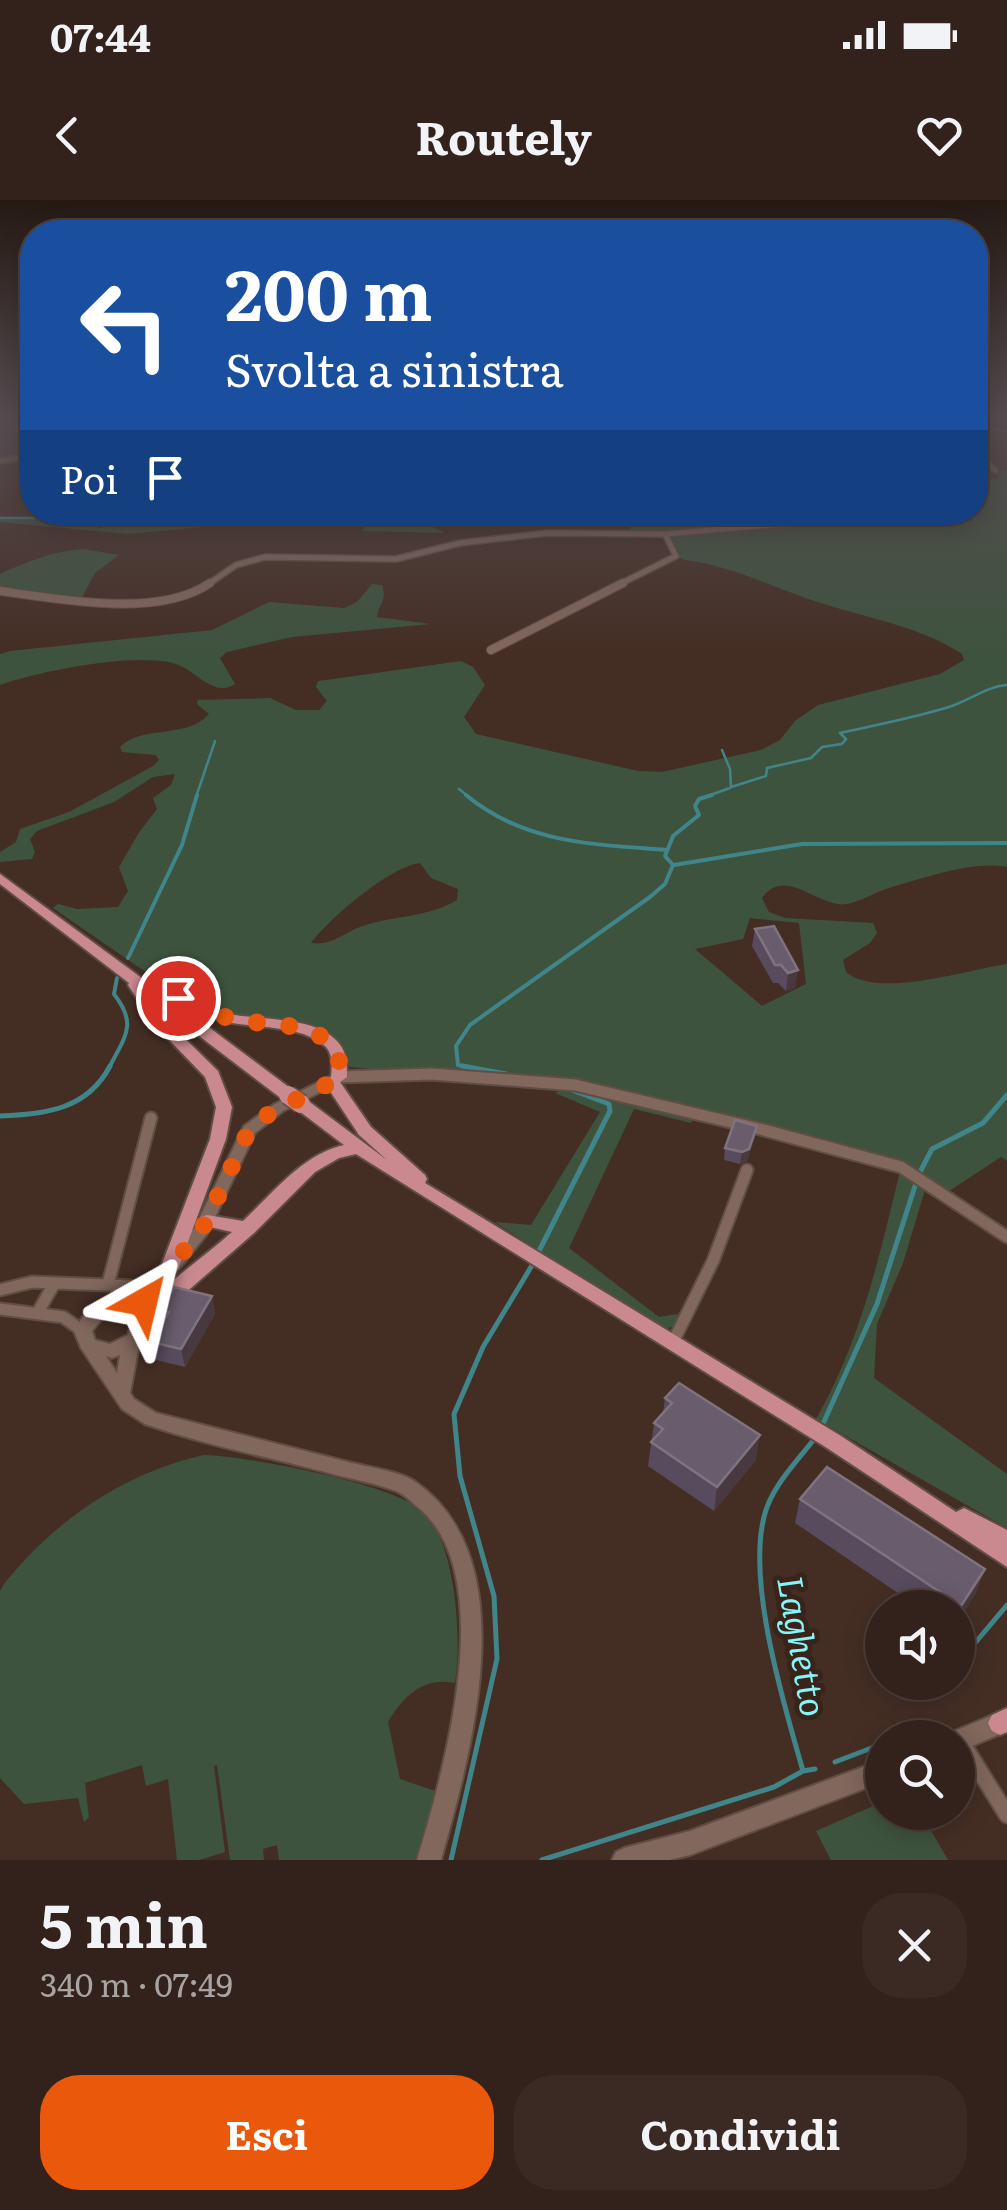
<!DOCTYPE html>
<html lang="it">
<head>
<meta charset="utf-8">
<style>
	body { margin:0; font-family:Literata,serif; background:#3b2a24; color:#f1f3f6; height:100vh; display:flex; flex-direction:column; font-size:38px; white-space:nowrap }
	* { box-sizing:border-box; margin:0 }
	p { font-size:32px; color:#a9a4a3 }
	.icon { flex:none; width:55px; height:55px; fill:none; stroke:currentColor; stroke-width:2; stroke-linecap:round; stroke-linejoin:round }
	.map { position:relative; height:1660px; overflow:hidden }
	.panel { display:flex; flex-direction:column; background:#33221b; flex:1 }
	.panel>* { flex:none }
	.guide { position:absolute; left:20px; top:20px; width:968px; height:305px; border-radius:40px; box-shadow:0 5px 25px #0003,0 0 0 2px #4e3f3a; background:#1a4fa0; color:#fff; overflow:hidden }
	.fabs { position:absolute; left:865px; top:1390px; display:grid; gap:20px }
	.fabs a { display:grid; place-items:center; width:110px; height:110px; border-radius:50%; background:#33221b; box-shadow:0 5px 25px #0003,0 0 0 2px #4e3f3a; font-size:50px }
	.pin { position:absolute; display:grid; place-items:center; width:85px; height:85px; color:#fff; margin:-42px; border:5px solid #fff; border-radius:50%; box-shadow:0 2px 10px #0007 }
	.me { position:absolute; width:110px; margin:-55px; rotate:37deg; stroke-linejoin:round; filter:drop-shadow(0 0 8px #0008) }
	.turn { display:flex; align-items:center; gap:35px; height:210px; padding:0 40px; font-size:45px }
	.turn .icon { width:130px; height:130px; stroke-width:2.5 }
	.turn b { display:block; font-size:70px; line-height:85px }
	.then { display:flex; align-items:center; height:95px; padding:0 40px; background:#0003; gap:20px; font-size:38px }
	.round { display:grid; place-items:center; flex:none; width:105px; height:105px; border-radius:40px; background:#3b2a24 }
	.overview { display:flex; align-items:center; justify-content:space-between; height:170px; padding:0 40px }
	h1 { font-size:60px; font-weight:700; line-height:75px }
	.button { display:flex; gap:20px; margin-top:auto; padding:20px 40px }
	.button a { flex:1; height:115px; border-radius:40px; background:#ea580c; color:#fff; font-size:40px; font-weight:700; line-height:115px; text-align:center }
	.button a+a { background:#3b2a24; color:#f1f3f6 }
	.status { display:flex; justify-content:space-between; align-items:center; height:70px; padding:0 50px; background:#33221b; direction:ltr }
	.status svg { height:28px; fill:currentColor }
	header { display:flex; justify-content:space-between; align-items:center; height:130px; padding:0 40px; background:#33221b; font-size:45px; font-weight:700 }
	.map>svg:first-child { display:block }
	.industrial { fill:#4a3538 }
	.green { fill:#3e533e; fill-rule:evenodd }
	.lines { fill:none; stroke-linecap:round; stroke-linejoin:round }
	.stream-far2 { stroke:#40858a; stroke-width:2.5 }
	.stream-far1 { stroke:#40858a; stroke-width:4 }
	.stream { stroke:#40858a; stroke-width:5 }
	.street-far3-casing { stroke:#604e45; stroke-width:8 }
	.street-far2-casing { stroke:#604e45; stroke-width:10 }
	.street-far1-casing { stroke:#604e45; stroke-width:15 }
	.street-casing { stroke:#604e45; stroke-width:19 }
	.secondary-casing { stroke:#604e45; stroke-width:4 }
	.primary-casing { stroke:#604e45; stroke-width:4 }
	.street-far3 { stroke:#81675c; stroke-width:5 }
	.street-far2 { stroke:#81675c; stroke-width:8 }
	.street-far1 { stroke:#81675c; stroke-width:11 }
	.street { stroke:#81675c; stroke-width:15 }
	.secondary { fill:#81675c; fill-rule:evenodd }
	.primary { fill:#c9898f; fill-rule:evenodd }
	.primary-bridge-casing { stroke:#604e45; stroke-width:21; stroke-linecap:butt }
	.primary-bridge { stroke:#c9898f; stroke-width:18 }
	.wall { fill:#574b5d }
	.shaded-wall { fill:#483840 }
	.building { fill:#695c6c; stroke:#80737f; stroke-width:2.5 }
	.route { stroke:#ea580c; stroke-width:18; stroke-dasharray:0 32.4 }
	.labels { text-anchor:middle; dominant-baseline:central; stroke-width:10; stroke-linejoin:round; paint-order:stroke }
	.near-water-label { font-size:35px; font-style:italic; fill:#87f4fa; stroke:#39241a }
</style>
</head>
<body>
<div class="status"><b>07:44</b><svg viewBox="0 0 49 12"><path d="M0 12V9h3v3zM5 12V6h3v6zM10 12V3h3v9zM15 12V0h3v12zM26 1h20v11H26zM47 4h2v5h-2z"/></svg></div>
<header><svg class="icon" aria-label="back" viewBox="0 0 24 24"><path d="M15 5l-7 7 7 7"/></svg>Routely<svg class="icon" aria-label="heart" viewBox="0 0 24 24"><path d="M12 20l-8-8c-3-5 5-10 8-4 3-6 11-1 8 4z"/></svg></header>
<div class="map">
<svg width="1007" height="1660" viewBox="0 0 1007 1660">
	<rect width="100%" height="100%" fill="#442e24"/>
	<path class="industrial" d="M0,219H32V253L0,259Z"/>
	<path class="green" d="M1007,270V667C976,660 922,678 892,687C876,691 863,701 847,704C819,709 786,665 762,698L769,712L785,718L873,723L877,733L870,743L843,760L846,772C877,799 967,770 1007,764V961L1001,957L946,993L910,967L694,915L691,923L634,909L569,1048L659,1117L678,1114L676,1126L667,1128L646,1121L495,1022L531,1025L600,912L555,893L572,886L350,867L332,838L213,809L163,784L53,708L58,704L77,709L118,707L128,691L119,667L138,634L157,609L153,598L171,585L175,574L153,577L114,602L37,631L30,639L35,652L32,659L0,662V652L16,642L20,629L69,612L153,566L159,560L156,555L122,552L120,547C143,524 186,540 209,514L197,504L198,500L270,498L296,510H319L327,501L316,487L318,481L326,480L461,461L473,467L485,485L464,517L476,534L638,571L662,572L761,550L780,540L795,521L818,505L940,474L964,460L962,454C922,427 870,419 824,404C778,390 734,366 685,360L677,356L679,352L668,333L631,332L630,321L652,312L781,313L800,321L867,312H975V280L999,278L995,272ZM420,663L431,678L458,689L457,700C427,718 395,715 363,726C344,732 333,746 311,743C330,718 389,667 420,663ZM750,718L799,723L806,784L762,806L695,749L743,739Z
		M60,313H100L82,316L99,328L171,313H355L128,334L0,322V317L45,318Z
		M404,313L445,333L363,331L364,313Z
		M84,349L119,355L95,373L81,399L0,389V374C28,361 53,351 84,349Z
		M372,384L382,385C388,401 378,404 377,417L431,424L292,437L227,452L220,458L235,484C214,499 194,468 173,463C131,453 41,471 0,485V454L10,451L212,430L269,402L344,408L357,402Z
		M901,967L924,984L925,990L903,1063L877,1124L874,1178L1007,1274V1328L816,1219C861,1141 880,1054 901,967Z
		M204,1255C246,1256 398,1284 425,1313C456,1346 462,1440 455,1483C424,1476 402,1497 388,1522L400,1579L435,1591L421,1660H279L277,1645L263,1649L264,1660H230L217,1565L214,1566L225,1652L199,1660H177L168,1579L146,1586L142,1565L85,1583L89,1617L84,1622L78,1598L24,1604L0,1578V1391L4,1384C55,1320 124,1273 204,1255Z
		M882,1602V1612L921,1613L948,1660H831L816,1631Z"/>
	<g class="lines">
		<path class="stream-far2" d="M975,226L1007,231
			M0,318H40L61,312
			M722,550L730,569L731,587L766,576L767,568L811,558L822,547L842,544L846,539L840,533C876,525 913,518 949,507C969,501 987,486 1007,485
			M459,589L469,597
			M196,597L215,541
			M705,597L730,588"/>
		<path class="stream-far1" d="M466,595C525,644 593,644 666,650
			M673,665L665,656L673,636L699,615L695,606L699,599L712,595
			M674,665L802,644L1007,643
			M128,758L182,645L197,595
			M109,868C125,836 138,825 114,794L117,778
			M475,868L458,865L456,846L470,825L650,697L665,684L673,665"/>
		<path class="stream" d="M462,866L506,874
			M0,916C45,914 87,910 110,866
			M919,974L932,949L983,923L1007,895
			M538,1053L610,911L609,904L572,890
			M822,1226L877,1104L916,983
			M964,1456L1007,1405
			M900,1538L915,1527
			M835,1562L882,1544
			M803,1571L815,1569
			M451,1660L497,1459L494,1396L460,1276L454,1214L483,1147L534,1062
			M542,1660L774,1587L803,1571C784,1504 743,1373 767,1307C777,1281 798,1260 815,1238"/>
		<g class="street-far3-casing">
			<path id="street-far3" d="M16,229L32,224
				M975,248L984,250V261L995,270
				M207,385L236,365L265,357L396,359L460,343L547,333L665,334L853,318L857,317L854,312
				M618,385L676,356L665,334"/>
		</g>
		<g class="street-far2-casing">
			<path id="street-far2" d="M0,391C60,399 158,419 210,383
				M491,450L623,383"/>
		</g>
		<g class="street-far1-casing">
			<path id="street-far1" d="M339,877L432,874L575,885L760,929L901,967L1007,1037
				M108,1084L151,918
				M0,1090L32,1082L132,1086
				M0,1109L63,1117L83,1131
				M38,1112L54,1084
				M672,1144L713,1061L747,970"/>
		</g>
		<g class="street-casing">
			<path id="street" d="M961,1541L1007,1615"/>
		</g>
		<g class="secondary-casing">
			<path id="secondary" d="M32,253V257L0,263V259Z
				M339,872L344,874L346,877L344,880L283,911L255,933L207,1034L156,1097L144,1139L139,1145L130,1193L134,1199L156,1213C220,1229 284,1246 348,1262C367,1267 399,1271 414,1281C527,1358 471,1552 441,1660H417C443,1573 500,1379 420,1309C412,1303 405,1294 396,1291C375,1283 351,1279 329,1273C268,1257 205,1245 145,1224L122,1209L81,1148L74,1131L82,1118L89,1111L148,1083L195,1027L244,926L273,905ZM137,1103L128,1135L110,1144L95,1140L92,1131L101,1120L109,1115ZM120,1155L117,1173L106,1156L112,1158Z
				M1000,1512L1007,1515V1531L958,1552V1538H948L950,1533Z
				M882,1560V1582L690,1655L669,1660H612L616,1652L624,1648L690,1631Z"/>
		</g>
		<g class="primary-casing">
			<path id="primary" d="M0,674L154,787C170,782 206,808 225,813C257,821 313,815 337,841C347,851 347,864 347,877L340,882L371,927L425,975L427,979L425,983L841,1236L956,1312L964,1308L1007,1330V1367L827,1248L356,954L339,958L315,972L254,1033L168,1108L147,1132L140,1134L133,1132L131,1127C154,1089 199,1062 232,1032L201,1025L198,1021L201,1017L207,1015L243,1021C273,993 303,954 344,945L295,908L293,904L295,900H307L387,960L359,935L324,882L331,877C332,867 333,855 326,847C305,825 254,828 227,822C208,818 191,811 175,802L294,891L296,895L294,899H282L152,800L163,817L218,871L232,907L226,939L178,1069L175,1074L169,1076L163,1074L160,1069L210,939L216,907L205,877L153,823L128,785L129,783L0,684Z
				M1007,1508V1532L1000,1535L992,1531L988,1523L992,1515Z"/>
		</g>
		<use href="#street-far3" class="street-far3"/>
		<use href="#street-far2" class="street-far2"/>
		<use href="#street-far1" class="street-far1"/>
		<use href="#street" class="street"/>
		<use href="#secondary" class="secondary"/>
		<use href="#primary" class="primary"/>
		<g class="primary-bridge-casing">
			<path id="primary-bridge" d="M288,895L301,904"/>
		</g>
		<use href="#primary-bridge" class="primary-bridge"/>
	</g>
	<path class="wall" d="M774,726L795,788L786,791L778,783H773L752,746L755,729Z
		M755,937L747,961L740,964L724,960L725,948Z
		M212,1096L215,1114L185,1167L156,1160L151,1142L163,1122L160,1109Z
		M665,1198L756,1260L714,1311L648,1266L654,1223L663,1213Z
		M800,1299L976,1393L958,1421V1408H920L795,1323Z"/>
	<path class="shaded-wall" d="M798,770L795,788L786,791L788,773Z
		M757,926L755,937L747,961L740,964L742,952Z
		M212,1096L215,1114L185,1167L181,1149Z
		M760,1235L756,1260L714,1311L717,1287Z
		M985,1369L976,1393L958,1421V1415L961,1406Z"/>
	<path class="building" d="M774,726L798,770L788,773L781,765H775L755,729Z
		M735,920L757,926L749,949L742,952L725,948Z
		M174,1087L212,1096L181,1149L151,1142L169,1112L160,1109Z
		M679,1183L760,1235L717,1287L651,1242L663,1229L654,1223L672,1203L665,1198Z
		M827,1267L985,1369L961,1406L800,1299Z"/>
	<linearGradient id="sky" x2="0" y2="1"><stop stop-color="#251914"/><stop offset="0.48" stop-color="#564c50"/><stop offset="1" stop-color="#564c50" stop-opacity="0"/></linearGradient>
	<rect width="1007" height="452" fill="url(#sky)"/>
	<g class="lines">
		<path class="route" d="M144,1102L205,1024L249,930L270,913L332,882L341,873C337,819 278,827 238,820C217,816 197,807 178,798"/>
	</g>
	<g class="labels">
		<g class="near-water-label">
			<text transform="translate(804 1446) rotate(80)">Laghetto</text>
		</g>
	</g>
</svg>
<div class="fabs">
<a><svg class="icon" aria-label="sound" viewBox="0 0 24 24"><path d="M4 9h4l5-4v14l-5-4H4zM17 9q2 3 0 6"/></svg></a>
<a><svg class="icon" aria-label="search" viewBox="0 0 24 24"><circle cx="10" cy="10" r="6"/><path d="M15 15l6 6"/></svg></a>
</div>
<div class="pin" style="left:178px;top:798px;background:#d93025"><svg class="icon" aria-label="arrive" viewBox="0 0 24 24"><path d="M6 21V4h12l-3 4 3 4H6"/></svg></div>
<svg class="me" style="left:144px;top:1102px" viewBox="-20 -20 40 40"><path d="M0-17L14 15 0 8-14 15z" fill="#ea580c" stroke="#fff" stroke-width="4"/></svg>
<div class="guide">
<div class="turn"><svg class="icon" aria-label="left" viewBox="0 0 24 24"><path d="M17 20v-9H6M10 6l-5 5 5 5"/></svg><div><b>200 m</b>Svolta a sinistra</div></div>
<div class="then">Poi<svg class="icon" aria-label="arrive" viewBox="0 0 24 24"><path d="M6 21V4h12l-3 4 3 4H6"/></svg></div>
</div>
</div>
<section class="panel">
<div class="overview"><div><h1>5 min</h1><p>340 m · 07:49</p></div><a class="round"><svg class="icon" aria-label="close" viewBox="0 0 24 24"><path d="M6 6l12 12M18 6L6 18"/></svg></a></div>
<div class="button"><a>Esci</a><a>Condividi</a></div>
</section>
</body>
</html>
